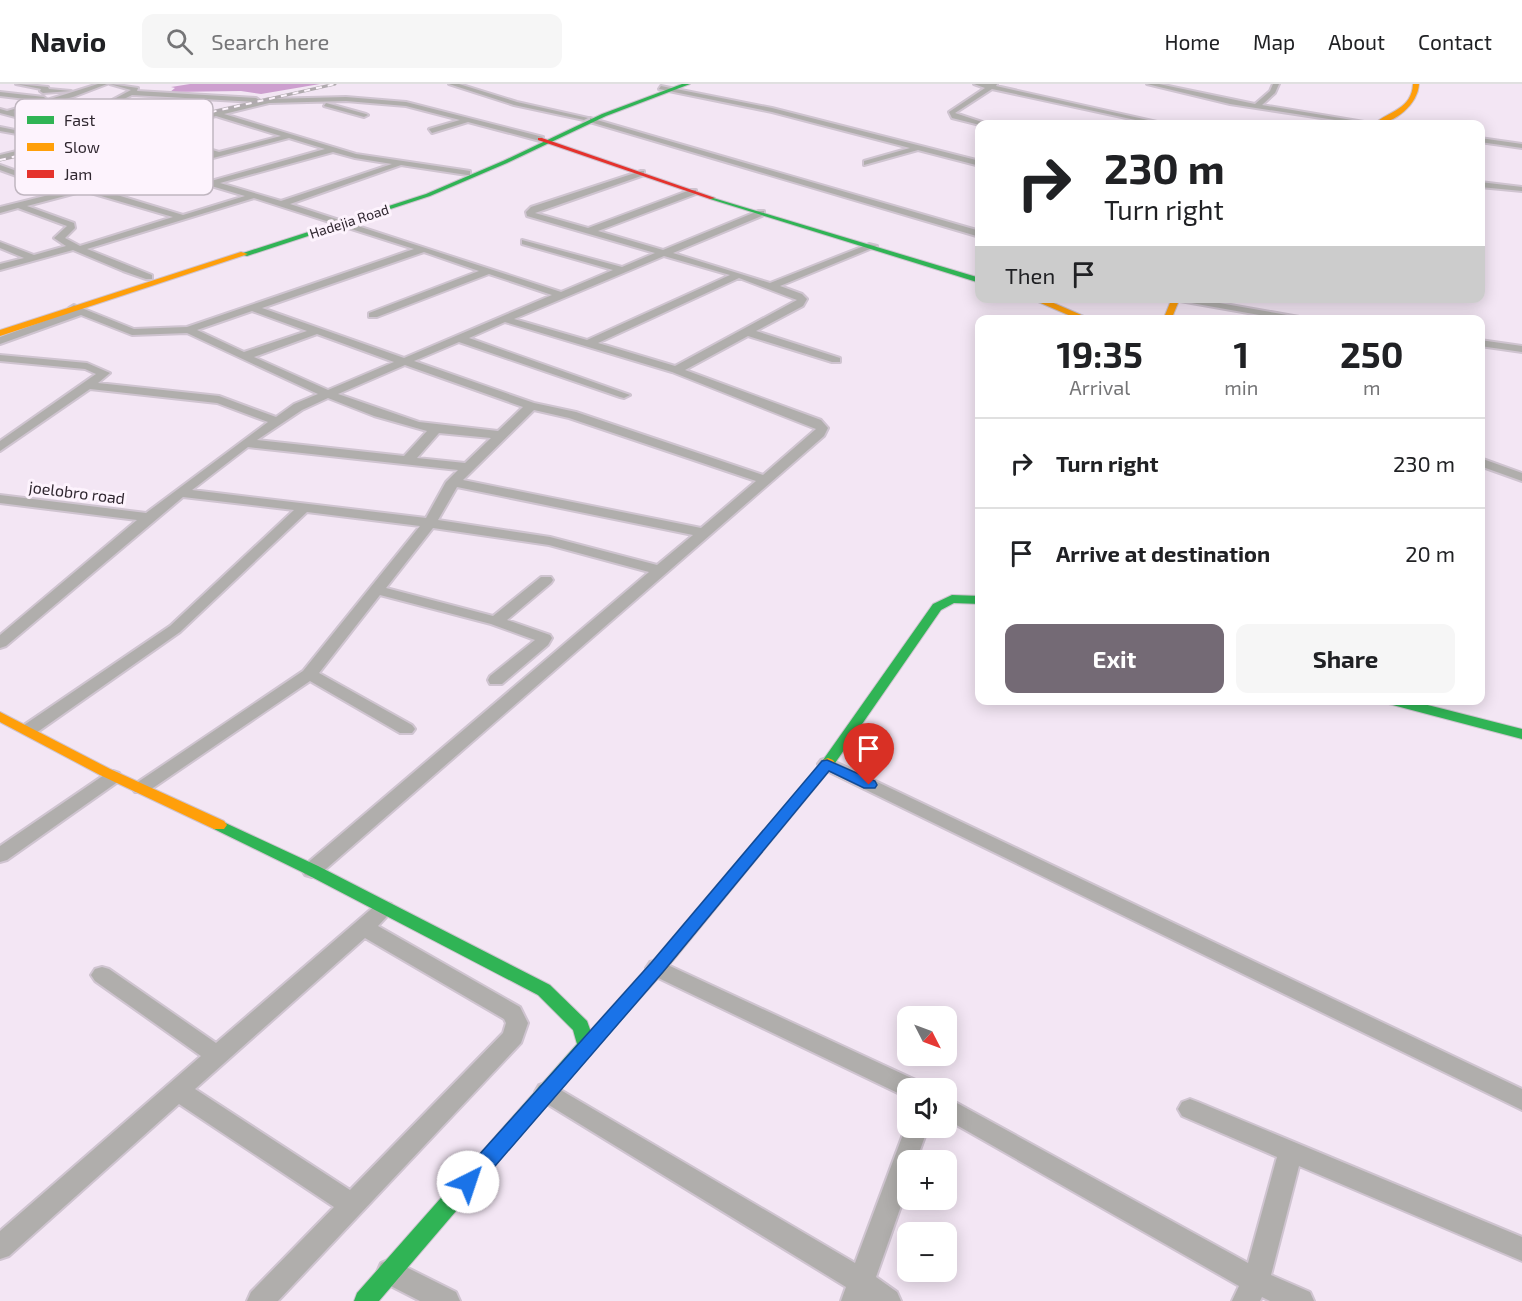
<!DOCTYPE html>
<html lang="en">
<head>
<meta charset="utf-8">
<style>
	body { margin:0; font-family:"Exo 2",sans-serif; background:#f6f6f6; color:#202124; height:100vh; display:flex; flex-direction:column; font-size:22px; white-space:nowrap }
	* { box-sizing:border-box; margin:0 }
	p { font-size:20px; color:#757577 }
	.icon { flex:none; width:33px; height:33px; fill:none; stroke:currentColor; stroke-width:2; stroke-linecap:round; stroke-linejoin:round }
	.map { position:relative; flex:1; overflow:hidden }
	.side { position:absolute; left:975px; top:231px; width:510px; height:390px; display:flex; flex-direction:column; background:#fff; border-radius:12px; box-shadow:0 3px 15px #0003 }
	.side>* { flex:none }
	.hud { position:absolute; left:975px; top:36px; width:510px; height:183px; border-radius:12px; box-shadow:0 3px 15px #0003; background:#fff; color:#202124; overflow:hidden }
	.needle { width:39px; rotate:132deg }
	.tools { position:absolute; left:897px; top:922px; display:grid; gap:12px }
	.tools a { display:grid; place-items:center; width:60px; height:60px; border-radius:12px; background:#fff; box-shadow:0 3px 15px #0003; font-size:30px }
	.pin { position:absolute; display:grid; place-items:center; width:51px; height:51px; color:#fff; margin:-62px -26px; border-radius:50% 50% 50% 0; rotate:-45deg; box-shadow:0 0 6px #0007 }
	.pin .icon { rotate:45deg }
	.me { position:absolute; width:66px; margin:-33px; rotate:41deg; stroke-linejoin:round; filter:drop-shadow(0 0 4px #0008) }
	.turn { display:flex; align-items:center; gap:21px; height:126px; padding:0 30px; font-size:27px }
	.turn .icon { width:78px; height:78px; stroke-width:2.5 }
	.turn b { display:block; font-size:42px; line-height:51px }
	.then { display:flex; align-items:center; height:57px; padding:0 30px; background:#0003; gap:12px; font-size:22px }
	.eta { display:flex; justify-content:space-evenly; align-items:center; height:102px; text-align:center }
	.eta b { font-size:36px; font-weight:700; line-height:42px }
	.cta { display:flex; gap:12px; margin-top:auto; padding:12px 30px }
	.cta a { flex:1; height:69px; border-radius:12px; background:#746a75; color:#fff; font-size:24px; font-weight:700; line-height:69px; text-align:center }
	.cta a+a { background:#f6f6f6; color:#202124 }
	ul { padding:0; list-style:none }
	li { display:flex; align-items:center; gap:18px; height:90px; padding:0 30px; border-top:2px solid #e0e0e0 }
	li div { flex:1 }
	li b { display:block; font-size:22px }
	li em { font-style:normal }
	header { display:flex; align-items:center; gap:36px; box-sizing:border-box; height:84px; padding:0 30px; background:#fff; border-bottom:2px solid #e0e0e0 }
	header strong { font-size:28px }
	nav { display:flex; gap:33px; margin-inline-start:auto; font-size:21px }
	.search { width:420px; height:54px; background:#f6f6f6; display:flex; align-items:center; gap:15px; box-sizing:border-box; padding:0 21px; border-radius:12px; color:#757577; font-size:22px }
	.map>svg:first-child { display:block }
	.water { fill:#cd9fcf }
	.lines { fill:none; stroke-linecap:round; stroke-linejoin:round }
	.street-casing { stroke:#cfc4d0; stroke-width:4 }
	.fast-casing { stroke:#cfc4d0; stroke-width:2 }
	.slow-casing { stroke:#cfc4d0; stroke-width:2 }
	.jam-casing { stroke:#cfc4d0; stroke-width:2 }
	.street { fill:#b0aeac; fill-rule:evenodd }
	.fast { fill:#30b455; fill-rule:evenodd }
	.slow { fill:#ff9f0a; fill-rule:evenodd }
	.jam { fill:#e5322d; fill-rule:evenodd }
	.rail-casing { stroke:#b0aaae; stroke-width:3 }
	.rail { stroke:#fdf3fd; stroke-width:2; stroke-dasharray:6; stroke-linecap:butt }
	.route { fill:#1a73e8; stroke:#114b97; stroke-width:1.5 }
	.labels { text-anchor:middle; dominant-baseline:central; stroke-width:6; stroke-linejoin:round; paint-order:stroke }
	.far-street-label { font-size:14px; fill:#302730; stroke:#fdf3fd }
	.street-label { font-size:16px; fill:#302730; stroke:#fdf3fd }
	.key { fill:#fdf3fd; stroke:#c0b6c0; stroke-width:1.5 }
	.key-label { font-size:16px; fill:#302730 }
</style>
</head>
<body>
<header>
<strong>Navio</strong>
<div class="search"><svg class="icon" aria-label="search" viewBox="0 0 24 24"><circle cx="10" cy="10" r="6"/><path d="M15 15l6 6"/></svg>Search here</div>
<nav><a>Home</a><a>Map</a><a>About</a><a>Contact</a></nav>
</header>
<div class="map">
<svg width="1522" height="1217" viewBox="0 0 1522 1217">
	<rect width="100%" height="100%" fill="#f3e6f4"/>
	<path class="water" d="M190,0H320L261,10L241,7L170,8L175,4L171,3Z"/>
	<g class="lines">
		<g class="street-casing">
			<path id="street" d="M16,0L48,3L49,5L71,7L43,9L40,7L41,5Z
				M98,0H107L73,13L13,28L115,44L149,36L99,25V23L131,6L110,0L138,4L137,7L256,14L259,16L257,18L269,15L346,13L406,18L543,53L540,57L468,38L432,49L429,45L460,36L406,22L346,17L269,19L224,30L356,70L470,87V91H467L401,81L290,120L561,208L613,186L522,160V156L622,183L655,169L527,132L526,128L531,123L641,87H644V91L535,129L588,144L690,106H696V110L598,147L663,166L758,127H764V131L673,169L770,199L869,160L877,162L780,202L802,210L807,215L803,222L756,247L840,274V278H832L748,252L685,286L821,336L828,344L824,352L319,791L312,793L305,791L302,786L305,781L649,488L549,461L433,444L386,504L493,532L541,493H551L553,496L551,499L507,536L550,551L552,554L548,561L502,600H490L488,596L490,592L535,556L491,540L380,511L319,589L412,641L415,645L412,649H400L310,597L147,708H135L132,704L135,700L303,587L420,442L307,428L180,548L36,649H24L21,645L24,641L170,542L294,426L183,413L6,562L0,564V551L137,436L0,419V411L146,429L268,338L217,319L90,305L0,367V357L96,290L85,285L0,277V271L87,279L110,289L98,299L219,312L276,333L294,320L318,310L187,249L132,251L81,231L0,260V253L72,227L69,224L74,221L134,245L187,243L414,165L254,114L87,165L152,191V195H146L123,187L73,166L0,186V180L24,174L0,164V158L34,171L66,162L54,154L67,142L18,124L0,129V123L61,108L0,86V81L70,106L138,88L69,65V61L146,86L210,70L192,65V61L202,57L169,42V38L256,18L132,11L108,23L158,34L180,29L184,31L0,75V71L57,57L0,47V43L65,56L105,46L23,35L0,29V25L7,27L43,17L0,12V8L44,13L47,16ZM216,32L281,52L219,68L202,63L211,59V55L179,41ZM289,54L325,65L211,97L171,85ZM333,68L355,74L392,80L281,117L220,99ZM161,87L245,112L183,131L94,104ZM84,107L173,133L80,162L65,154L75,144L74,139L27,122ZM424,168L479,187L369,229V233H377L489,190L552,211L404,274L262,224ZM664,172L730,191L587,256L514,235ZM739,194L797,216L675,282L598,259ZM252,227L307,247L244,268L197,246ZM505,238L672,288L816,345L763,391L576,328L534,319L414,277L459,258L620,313L624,314L630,311L469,254ZM317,250L394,278L328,306L254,273ZM405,281L523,323L498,347L419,338L338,310ZM328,314L374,332L427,347L404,372L257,356L302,326ZM534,326L569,334L756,397L701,444L463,396ZM439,349L491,354L465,379L417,374ZM248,363L458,386L446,398L426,434L192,406ZM457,403L693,451L657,481L550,453L438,436Z
				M449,0H459L517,18L588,34L584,36L514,21Z
				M974,0H997L996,2L1166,40H1154L992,5L955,29L988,40L980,41L952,34L949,28L985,4Z
				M1147,0H1159L1255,20L1270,7L1273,0H1279L1275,9L1262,21L1376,40H1361L1230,20Z
				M661,2L772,24L980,77V82L918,66L864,81V77L910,64L772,28L659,5Z
				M326,19L366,30L368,31L364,33L324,22Z
				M590,34L980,147V153L590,38Z
				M1480,54L1522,60V64L1480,58Z
				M1480,98L1522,103V107L1480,103Z
				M1163,214H1191L1316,236H1288Z
				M1480,256L1522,262V268L1480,262Z
				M1480,374L1522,389V397L1480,382Z
				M827,674L1522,1005V1026L821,684L818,680L821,676Z
				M113,687L119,689L122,693L119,697L7,776L0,778V762L107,689Z
				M384,818L391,820L394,825L378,842L520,923L528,939L521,959L278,1217H247L251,1208L334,1123L179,1020L9,1172L0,1175V1147L201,972L95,897L91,891L95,885L102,883L109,885L216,959L377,820ZM365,854L504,935L506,939L503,949L350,1106L195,1005Z
				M657,876L920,998L924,1005H908V1013L904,1012L650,890L646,884L650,878Z
				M547,998L855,1179L908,1037V1044H928L916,1077H908V1102L876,1193L897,1208L901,1217H841L846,1203L539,1015L535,1008L539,1001Z
				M946,1013L1248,1179L1277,1073L1182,1032L1178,1025L1182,1018L1190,1015L1198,1018L1522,1153V1177L1299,1082L1271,1191L1310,1208L1314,1217H1270L1262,1213L1260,1217H1232L1239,1202L946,1035Z
				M390,1175L456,1208L460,1217H420L381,1197L377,1188L381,1179Z"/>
		</g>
		<g class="fast-casing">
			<path id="fast" d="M682,0H690L606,32L507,79L430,112L247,172L240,170L426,110L503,77L602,30Z
				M710,113L980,194V199L710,115Z
				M952,511L980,512V520L954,519L941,526L833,682H823L821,679L823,676L933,520Z
				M1384,616H1408L1522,645V655L1385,619Z
				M219,736L318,782L550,901L587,937L596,962L593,967L379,1217H354L357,1209L577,960L573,946L538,911L306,790L214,745L211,741L214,737Z"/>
		</g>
		<g class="slow-casing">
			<path id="slow" d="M1413,0H1419C1418,20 1395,40 1374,40C1389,27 1412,25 1413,0Z
				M241,168L248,170L0,252V246Z
				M1029,214H1042L1093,236H1080Z
				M1172,214H1180L1171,236H1163Z
				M0,628L110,685L224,737L227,741L224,745H214L100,691L0,638Z
				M828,674L833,676L835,679L833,682L663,889L593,967L587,970L581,967L578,962L581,957L651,879L823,676Z"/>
		</g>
		<g class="jam-casing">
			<path id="jam" d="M538,54H542L715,114L710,115L538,56Z"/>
		</g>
		<use href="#street" class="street"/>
		<use href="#fast" class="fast"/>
		<use href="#slow" class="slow"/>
		<use href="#jam" class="jam"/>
		<g class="rail-casing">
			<path id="rail" d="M0,76L335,0"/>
		</g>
		<use href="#rail" class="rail"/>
	</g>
	<path class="route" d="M827,676L875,697L877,701L875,704H864L829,687L663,888L476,1104L468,1107L461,1104L458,1098L461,1091L651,879L822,677Z"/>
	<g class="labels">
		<g class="far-street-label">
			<text transform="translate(349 137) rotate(-18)">Hadejia Road</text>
		</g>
		<g class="street-label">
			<text transform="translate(77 408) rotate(7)">joelobro road</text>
		</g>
	</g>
	<rect x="15" y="15" width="198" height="96" rx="9" class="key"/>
	<rect x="27" y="32" width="27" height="8" fill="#30b455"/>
	<rect x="27" y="59" width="27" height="8" fill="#ff9f0a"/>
	<rect x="27" y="86" width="27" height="8" fill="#e5322d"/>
	<g class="key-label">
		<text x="64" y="42">Fast</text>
		<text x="64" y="69">Slow</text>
		<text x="64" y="96">Jam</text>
	</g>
</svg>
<div class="tools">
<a><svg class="needle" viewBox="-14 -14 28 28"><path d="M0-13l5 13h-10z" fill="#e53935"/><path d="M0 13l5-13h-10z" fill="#757577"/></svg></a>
<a><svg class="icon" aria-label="sound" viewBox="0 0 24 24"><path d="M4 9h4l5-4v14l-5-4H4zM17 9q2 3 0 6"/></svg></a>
<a>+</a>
<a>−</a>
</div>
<div class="pin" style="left:869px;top:701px;background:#d93025"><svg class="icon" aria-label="arrive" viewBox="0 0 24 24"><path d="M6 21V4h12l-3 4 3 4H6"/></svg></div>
<svg class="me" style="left:468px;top:1098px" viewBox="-20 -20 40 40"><circle r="19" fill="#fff"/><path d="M0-13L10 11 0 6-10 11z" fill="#1a73e8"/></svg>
<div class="hud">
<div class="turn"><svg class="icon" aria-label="right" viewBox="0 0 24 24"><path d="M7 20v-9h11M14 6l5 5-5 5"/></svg><div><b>230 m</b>Turn right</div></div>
<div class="then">Then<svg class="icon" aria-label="arrive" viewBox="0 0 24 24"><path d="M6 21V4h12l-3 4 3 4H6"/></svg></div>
</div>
<section class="side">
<div class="eta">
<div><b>19:35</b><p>Arrival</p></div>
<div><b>1</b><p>min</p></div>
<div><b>250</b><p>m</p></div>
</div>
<ul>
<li><svg class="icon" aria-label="right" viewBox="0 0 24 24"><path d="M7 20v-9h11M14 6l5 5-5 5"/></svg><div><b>Turn right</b></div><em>230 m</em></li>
<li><svg class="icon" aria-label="arrive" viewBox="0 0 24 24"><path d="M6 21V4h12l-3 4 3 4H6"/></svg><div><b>Arrive at destination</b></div><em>20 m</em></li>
</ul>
<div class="cta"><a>Exit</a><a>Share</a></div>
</section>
</div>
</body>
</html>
